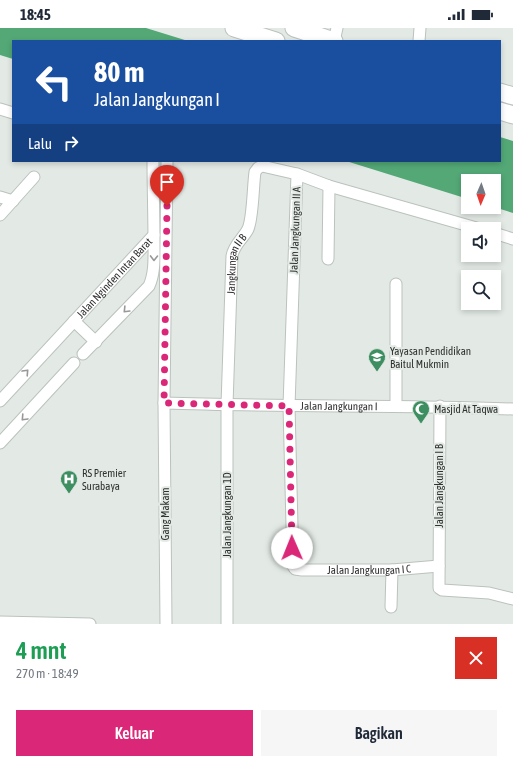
<!DOCTYPE html>
<html lang="id">
<head>
<meta charset="utf-8">
<style>
	body { margin:0; font-family:"Asap Condensed",sans-serif; background:#f6f6f7; color:#1f2937; height:100vh; display:flex; flex-direction:column; font-size:15px; white-space:nowrap }
	* { box-sizing:border-box; margin:0 }
	p { font-size:13px; color:#747a83 }
	.icon { flex:none; width:22px; height:22px; fill:none; stroke:currentColor; stroke-width:2; stroke-linecap:round; stroke-linejoin:round }
	.map { position:relative; height:596px; overflow:hidden }
	.sheet { display:flex; flex-direction:column; background:#fff; flex:1 }
	.sheet>* { flex:none }
	.banner { position:absolute; left:12px; top:12px; width:489px; height:122px; border-radius:0px; box-shadow:0 2px 6px #0003; background:#1a4fa0; color:#fff; overflow:hidden }
	.needle { width:26px; rotate:182deg }
	.buttons { position:absolute; left:461px; top:146px; display:grid; gap:8px }
	.buttons a { display:grid; place-items:center; width:40px; height:40px; border-radius:0px; background:#fff; box-shadow:0 2px 6px #0003; font-size:20px }
	.pin { position:absolute; display:grid; place-items:center; width:34px; height:34px; color:#fff; margin:-41px -17px; border-radius:50% 50% 50% 0; rotate:-45deg; box-shadow:0 0 4px #0007 }
	.pin .icon { rotate:45deg }
	.me { position:absolute; width:44px; margin:-22px; rotate:359deg; stroke-linejoin:round; filter:drop-shadow(0 0 3px #0008) }
	.turn { display:flex; align-items:center; gap:14px; height:84px; padding:0 16px; font-size:18px }
	.turn .icon { width:52px; height:52px; stroke-width:2.5 }
	.turn b { display:block; font-size:28px; line-height:34px }
	.then { display:flex; align-items:center; height:38px; padding:0 16px; background:#0003; gap:8px; font-size:15px }
	.round { display:grid; place-items:center; flex:none; width:42px; height:42px; border-radius:0px; background:#f6f6f7 }
	.summary { display:flex; align-items:center; justify-content:space-between; height:68px; padding:0 16px }
	h1 { font-size:24px; font-weight:600; line-height:30px; color:#1e9e55 }
	.action { display:flex; gap:8px; margin-top:auto; padding:8px 16px }
	.action a { flex:1; height:46px; border-radius:0px; background:#db2777; color:#fff; font-size:16px; font-weight:600; line-height:46px; text-align:center }
	.action a+a { background:#f6f6f7; color:#1f2937 }
	.status { display:flex; justify-content:space-between; align-items:center; height:28px; padding:0 20px; background:#fff; direction:ltr }
	.status svg { height:11px; fill:currentColor }
	.map>svg:first-child { display:block }
	.water { fill:#53a876 }
	.lines { fill:none; stroke-linecap:round; stroke-linejoin:round }
	.street-casing { stroke:#bbc2bd; stroke-width:13 }
	.primary-casing { stroke:#bbc2bd; stroke-width:19 }
	.street { stroke:#fff; stroke-width:11 }
	.primary { stroke:#fff; stroke-width:17 }
	.oneway { stroke:#989898 }
	.route { stroke:#db2777; stroke-width:7; stroke-dasharray:0 12.6 }
	.labels { text-anchor:middle; dominant-baseline:central; stroke-width:4; stroke-linejoin:round; paint-order:stroke }
	.street-label { font-size:11px; fill:#303230; stroke:#e3eae5 }
	.poi-label { font-size:11px; fill:#303230; stroke:#e3eae5; text-anchor:start }
</style>
</head>
<body>
<div class="status"><b>18:45</b><svg viewBox="0 0 49 12"><path d="M0 12V9h3v3zM5 12V6h3v6zM10 12V3h3v9zM15 12V0h3v12zM26 1h20v11H26zM47 4h2v5h-2z"/></svg></div>
<div class="map">
<svg width="513" height="596" viewBox="0 0 513 596">
	<rect width="100%" height="100%" fill="#e3eae5"/>
	<path class="water" d="M0,0H146L188,13H13V31L0,27Z
		M500,109L513,113V185L494,179V153H468V171L346,133H500Z"/>
	<g class="lines">
		<g class="street-casing">
			<g id="street">
				<path d="M334,13L337,0"/>
				<path d="M419,13L420,0"/>
				<path d="M0,81L13,85"/>
				<path id="s1" d="M297,146L289,378L293,538L295,541L302,542H392L439,538"/>
				<path d="M0,169L13,173"/>
				<path d="M0,187L34,149"/>
				<path d="M494,205L513,211"/>
				<path d="M328,231L329,158"/>
				<path d="M396,256V378"/>
				<path d="M74,293L96,314"/>
				<path d="M83,326L149,258C155,245 154,229 154,215C154,188 153,160 153,133"/>
				<path id="s2" d="M0,373L154,207"/>
				<path id="s3" d="M164,375C280,379 397,377 513,381"/>
				<path d="M440,378L439,560L442,562L489,565L513,571"/>
				<path d="M0,415L74,335"/>
				<path d="M391,579L392,542"/>
				<path d="M0,594L90,596"/>
				<path d="M166,596L164,375L167,133"/>
				<path id="s4" d="M227,596V377L232,228C234,216 243,211 248,201C253,190 253,158 255,144L258,140L262,138L297,146L329,158L480,201"/>
			</g>
		</g>
		<g class="primary-casing">
			<path id="primary" d="M234,0L276,13
				M294,0L334,13
				M500,64L513,68
				M500,83L513,87"/>
		</g>
		<use href="#street" class="street"/>
		<use href="#primary" class="primary"/>
	</g>
	<defs><path id="oneway-chevron" d="M-2-3.5L2.5 0L-2 3.5" fill="none" stroke-width="1.6" stroke-linecap="round" stroke-linejoin="round"/></defs>
	<g class="oneway">
		<use href="#oneway-chevron" transform="translate(154 230) rotate(91)"/>
		<use href="#oneway-chevron" transform="translate(126 282) rotate(134)"/>
		<use href="#oneway-chevron" transform="translate(26 344) rotate(-47)"/>
		<use href="#oneway-chevron" transform="translate(24 390) rotate(133)"/>
	</g>
	<g class="lines">
		<path class="route" d="M167,178L164,375L289,378L292,520"/>
	</g>
	<defs>
		<g id="school-pin" transform="scale(0.9)"><path d="M0 17L-7.5 6A9.5 9.5 0 1 1 7.5 6Z" fill="#3d8e60" stroke="#e3eae5"/><path d="M0-5L7-2L0 1L-7-2ZM-4 1L0 2.5L4 1V4Q0 6-4 4Z" fill="#fff"/></g>
		<g id="mosque-pin" transform="scale(0.9)"><path d="M0 17L-7.5 6A9.5 9.5 0 1 1 7.5 6Z" fill="#3d8e60" stroke="#e3eae5"/><path d="M3.5-4.9A6 6 0 1 0 3.5 4.9A5 5 0 1 1 3.5-4.9Z" fill="#fff"/></g>
		<g id="hospital-pin" transform="scale(0.9)"><path d="M0 17L-7.5 6A9.5 9.5 0 1 1 7.5 6Z" fill="#3d8e60" stroke="#e3eae5"/><path d="M-5-5h3v3.5h4V-5h3V5h-3V1.5h-4V5h-3Z" fill="#fff"/></g>
	</defs>
	<g fill-rule="evenodd">
		<use href="#school-pin" x="377" y="329"/>
		<use href="#mosque-pin" x="421" y="381"/>
		<use href="#hospital-pin" x="69" y="451"/>
	</g>
	<g class="labels">
		<g class="street-label">
			<text transform="translate(295 202) rotate(-88)">Jalan Jangkungan II A</text>
			<text stroke="none"><textPath href="#s4" startOffset="361">Jangkungan II B</textPath></text>
			<text stroke="none"><textPath href="#s2" startOffset="168">Jalan Nginden Intan Barat</textPath></text>
			<text stroke="none"><textPath href="#s3" startOffset="175">Jalan Jangkungan I</textPath></text>
			<text transform="translate(439 458) rotate(-90)">Jalan Jangkungan I B</text>
			<text transform="translate(165 486) rotate(-90)">Gang Makam</text>
			<text transform="translate(227 487) rotate(-90)">Jalan Jangkungan 1D</text>
			<text stroke="none"><textPath href="#s1" startOffset="470">Jalan Jangkungan I C</textPath></text>
		</g>
		<g class="poi-label">
			<text x="390" y="323">Yayasan Pendidikan<tspan x="390" dy="13">Baitul Mukmin</tspan></text>
			<text x="434" y="381">Masjid At Taqwa</text>
			<text x="82" y="445">RS Premier<tspan x="82" dy="13">Surabaya</tspan></text>
		</g>
	</g>
</svg>
<div class="buttons">
<a><svg class="needle" viewBox="-14 -14 28 28"><path d="M0-13l5 13h-10z" fill="#e53935"/><path d="M0 13l5-13h-10z" fill="#747a83"/></svg></a>
<a><svg class="icon" aria-label="sound" viewBox="0 0 24 24"><path d="M4 9h4l5-4v14l-5-4H4zM17 9q2 3 0 6"/></svg></a>
<a><svg class="icon" aria-label="search" viewBox="0 0 24 24"><circle cx="10" cy="10" r="6"/><path d="M15 15l6 6"/></svg></a>
</div>
<div class="pin" style="left:167px;top:178px;background:#d93025"><svg class="icon" aria-label="arrive" viewBox="0 0 24 24"><path d="M6 21V4h12l-3 4 3 4H6"/></svg></div>
<svg class="me" style="left:292px;top:520px" viewBox="-20 -20 40 40"><circle r="19" fill="#fff"/><path d="M0-13L10 11 0 6-10 11z" fill="#db2777"/></svg>
<div class="banner">
<div class="turn"><svg class="icon" aria-label="left" viewBox="0 0 24 24"><path d="M17 20v-9H6M10 6l-5 5 5 5"/></svg><div><b>80 m</b>Jalan Jangkungan I</div></div>
<div class="then">Lalu<svg class="icon" aria-label="right" viewBox="0 0 24 24"><path d="M7 20v-9h11M14 6l5 5-5 5"/></svg></div>
</div>
</div>
<section class="sheet">
<div class="summary"><div><h1>4 mnt</h1><p>270 m · 18:49</p></div><a class="round" style="background:#d93025;color:#fff"><svg class="icon" aria-label="close" viewBox="0 0 24 24"><path d="M6 6l12 12M18 6L6 18"/></svg></a></div>
<div class="action"><a>Keluar</a><a>Bagikan</a></div>
</section>
</body>
</html>
